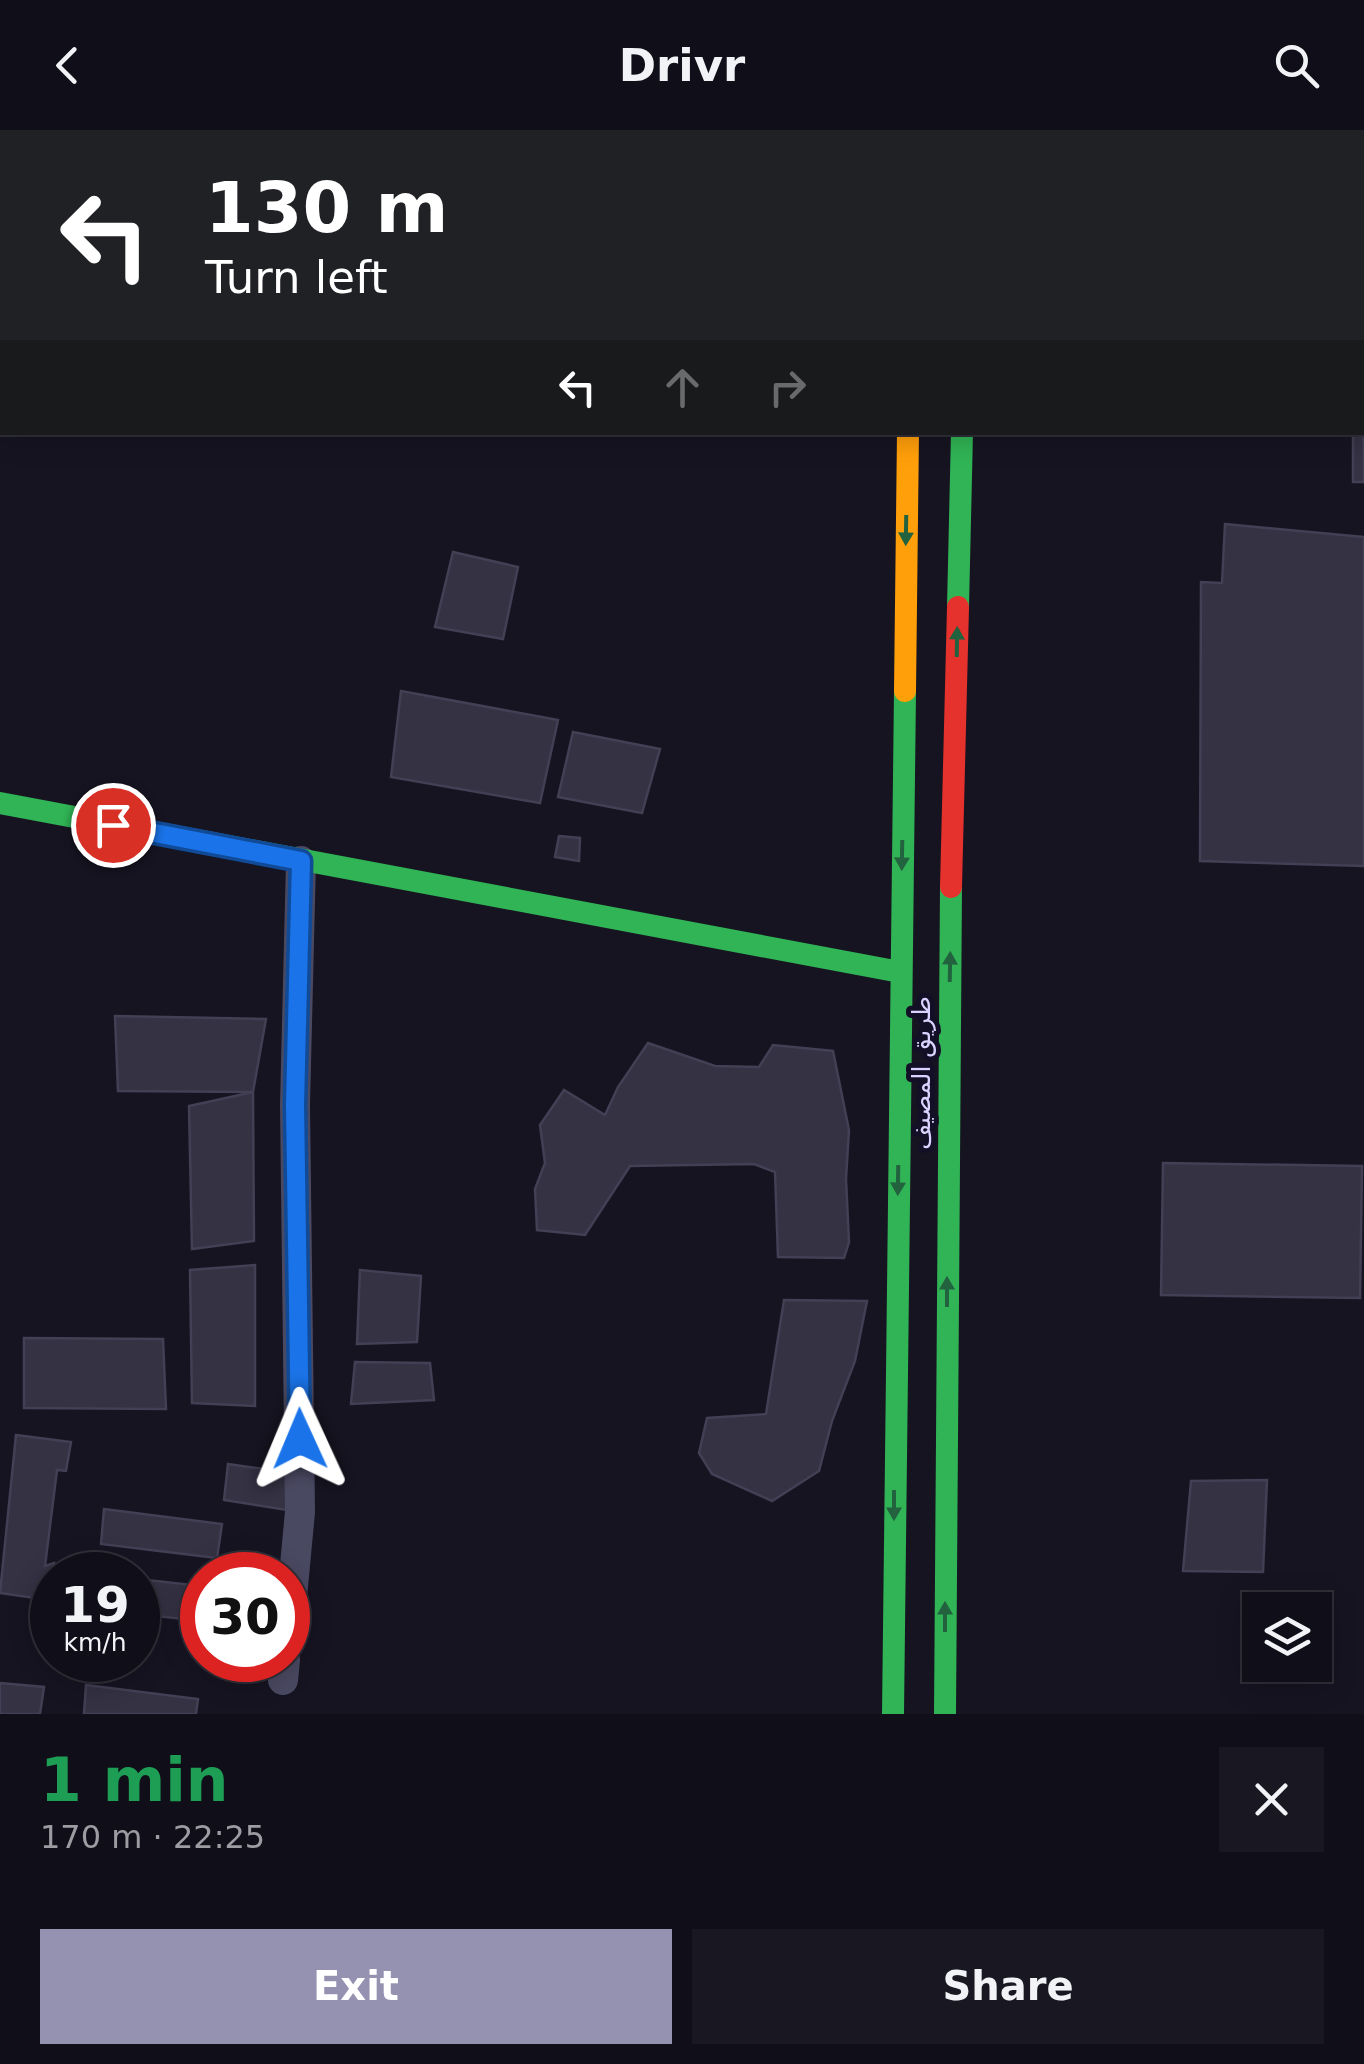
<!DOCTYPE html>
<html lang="en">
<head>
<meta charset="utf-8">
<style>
	body { margin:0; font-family:"DejaVu Sans","Noto Sans Arabic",sans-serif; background:#191822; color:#f1f3f6; height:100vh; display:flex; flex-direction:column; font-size:38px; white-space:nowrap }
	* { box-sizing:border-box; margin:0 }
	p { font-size:32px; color:#9c9ca2 }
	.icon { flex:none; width:55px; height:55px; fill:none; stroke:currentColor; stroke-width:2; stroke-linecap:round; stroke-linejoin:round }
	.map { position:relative; height:1584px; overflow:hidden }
	.side { display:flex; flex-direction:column; background:#100f19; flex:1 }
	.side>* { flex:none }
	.top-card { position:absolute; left:0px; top:0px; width:1365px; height:305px; box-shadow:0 5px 25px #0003,0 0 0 2px #302f38; background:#202124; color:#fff; overflow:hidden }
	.buttons { position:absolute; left:1242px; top:1462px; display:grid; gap:20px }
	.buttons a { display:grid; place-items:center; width:90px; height:90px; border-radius:0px; background:#100f19; box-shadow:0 5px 25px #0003,0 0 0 2px #302f38; font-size:50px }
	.speed { position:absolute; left:30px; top:1422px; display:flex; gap:20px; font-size:50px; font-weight:700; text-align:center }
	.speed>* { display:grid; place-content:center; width:130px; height:130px; border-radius:50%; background:#100f19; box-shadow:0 5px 25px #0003,0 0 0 2px #302f38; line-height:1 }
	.speed small { font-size:25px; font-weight:400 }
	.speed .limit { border:15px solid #d22; background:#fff; color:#111 }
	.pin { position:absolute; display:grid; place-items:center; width:85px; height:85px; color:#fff; margin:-42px; border:5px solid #fff; border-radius:50%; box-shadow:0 2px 10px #0007 }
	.me { position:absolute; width:110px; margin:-55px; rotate:359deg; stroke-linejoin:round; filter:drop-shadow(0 0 8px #0008) }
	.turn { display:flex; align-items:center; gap:35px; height:210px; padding:0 40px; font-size:45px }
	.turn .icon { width:130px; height:130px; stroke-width:2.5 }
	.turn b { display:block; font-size:70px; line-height:85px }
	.lanes { display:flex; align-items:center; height:95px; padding:0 40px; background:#0003; justify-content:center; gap:50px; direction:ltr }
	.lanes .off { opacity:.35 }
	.round { display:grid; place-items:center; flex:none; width:105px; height:105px; border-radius:0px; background:#191822 }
	.head { display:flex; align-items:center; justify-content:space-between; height:170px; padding:0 40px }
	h1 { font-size:60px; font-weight:700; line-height:75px; color:#1e9e55 }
	.action { display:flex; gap:20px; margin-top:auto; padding:20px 40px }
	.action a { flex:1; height:115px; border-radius:0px; background:#9591b1; color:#fff; font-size:40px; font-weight:700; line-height:115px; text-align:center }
	.action a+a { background:#191822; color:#f1f3f6 }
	header { display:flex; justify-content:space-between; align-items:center; height:130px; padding:0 40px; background:#100f19; font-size:45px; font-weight:700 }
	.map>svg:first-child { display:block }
	.green { fill:#132c2d }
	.building { fill:#343243; stroke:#433f54; stroke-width:2.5 }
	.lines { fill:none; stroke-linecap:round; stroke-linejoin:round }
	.street { stroke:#4a4962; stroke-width:30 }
	.fast { stroke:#30b455; stroke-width:22 }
	.slow { stroke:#ff9f0a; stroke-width:22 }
	.jam { stroke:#e5322d; stroke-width:22 }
	.oneway { fill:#22623e }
	.route-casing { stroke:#114b97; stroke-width:25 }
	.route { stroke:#1a73e8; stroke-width:18 }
	.labels { text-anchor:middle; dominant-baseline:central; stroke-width:10; stroke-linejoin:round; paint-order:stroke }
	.street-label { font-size:25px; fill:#d9d4ff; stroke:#130f26 }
</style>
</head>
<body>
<header><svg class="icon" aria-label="back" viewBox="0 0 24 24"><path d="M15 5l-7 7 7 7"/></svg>Drivr<svg class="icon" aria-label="search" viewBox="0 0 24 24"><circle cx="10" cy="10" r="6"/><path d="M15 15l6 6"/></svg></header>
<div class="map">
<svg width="1364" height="1584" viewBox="0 0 1364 1584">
	<rect width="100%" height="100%" fill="#161421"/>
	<path class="green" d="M0,0H458L2,2V239Z"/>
	<path class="building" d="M520,0H689L519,2Z
		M1362,164L1364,352H1353V302H1362Z
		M1225,394L1364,407V736L1200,731L1201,452L1222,453Z
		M453,422L518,437L503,509L435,497Z
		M401,561L558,590L540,673L391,647Z
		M573,602L660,619L642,683L558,667Z
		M559,706L580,708L579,731L555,727Z
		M115,886L266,889L253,962L118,961Z
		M648,913L715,936L759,937L773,915L833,921L849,1000L846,1049L849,1112L844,1128L778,1127L775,1042L754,1034L630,1036L585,1105L537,1100L535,1059L545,1033L540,995L564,960L605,985L618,957Z
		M253,962L254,1111L192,1119L189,976Z
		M1163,1033L1362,1036L1360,1168L1161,1165Z
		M255,1135V1276L192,1273L190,1140Z
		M360,1140L421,1146L417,1212L357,1214Z
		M784,1170L867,1171L855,1231L832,1291L819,1341L772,1371L712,1344L699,1323L707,1288L766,1284Z
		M24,1208L163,1209L166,1279L24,1278Z
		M355,1232L430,1233L434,1270L351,1274Z
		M16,1305L71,1312L66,1341L57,1340L45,1436L54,1433L49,1470L0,1463Z
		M228,1334L300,1344V1382L224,1370Z
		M1267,1350L1263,1442L1183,1441L1191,1351Z
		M104,1379L222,1394L217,1428L101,1414Z
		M138,1449L202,1456V1491L138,1484Z
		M0,1553L44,1557L40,1584H0Z
		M86,1555L198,1569L196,1584H84Z"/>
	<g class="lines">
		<path class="street" d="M288,1509L300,1382L295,975L301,731
			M283,1550L285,1530"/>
		<path class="fast" d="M912,0V2
			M968,0V2
			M958,477L962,302
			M0,673L900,842
			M893,1584L905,561
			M945,1584L951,757"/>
		<path class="slow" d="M905,561L908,302"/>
		<path class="jam" d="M951,757L958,477"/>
	</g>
	<defs><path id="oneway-solid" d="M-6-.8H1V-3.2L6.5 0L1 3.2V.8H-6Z" transform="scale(2.5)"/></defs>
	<g class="oneway">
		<use href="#oneway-solid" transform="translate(906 400) rotate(91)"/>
		<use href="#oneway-solid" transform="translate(957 512) rotate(-89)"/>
		<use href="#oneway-solid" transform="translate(902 725) rotate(91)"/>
		<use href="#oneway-solid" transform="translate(950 837) rotate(-89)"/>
		<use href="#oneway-solid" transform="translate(898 1050) rotate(91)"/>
		<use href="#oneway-solid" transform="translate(947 1162) rotate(-90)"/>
		<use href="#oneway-solid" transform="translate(894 1375) rotate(90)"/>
		<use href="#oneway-solid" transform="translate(945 1487) rotate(-90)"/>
	</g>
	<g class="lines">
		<g class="route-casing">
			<path id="route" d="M113,695L301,731L295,975L300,1309"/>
		</g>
		<use href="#route" class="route"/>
	</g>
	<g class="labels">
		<g class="street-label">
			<text transform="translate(921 943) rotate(-90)">طريق المصيف</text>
		</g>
	</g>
</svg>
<div class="buttons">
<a><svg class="icon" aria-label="layers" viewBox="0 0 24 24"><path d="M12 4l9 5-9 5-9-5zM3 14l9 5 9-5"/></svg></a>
</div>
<div class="speed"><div>19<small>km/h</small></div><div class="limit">30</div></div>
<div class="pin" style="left:113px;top:695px;background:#d93025"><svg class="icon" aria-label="arrive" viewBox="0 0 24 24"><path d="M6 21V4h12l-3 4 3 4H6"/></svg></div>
<svg class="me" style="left:300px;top:1309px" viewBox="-20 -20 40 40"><path d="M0-17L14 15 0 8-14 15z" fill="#1a73e8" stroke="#fff" stroke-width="4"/></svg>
<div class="top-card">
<div class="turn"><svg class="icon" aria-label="left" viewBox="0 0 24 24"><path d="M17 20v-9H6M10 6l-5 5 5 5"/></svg><div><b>130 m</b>Turn left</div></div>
<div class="lanes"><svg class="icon" aria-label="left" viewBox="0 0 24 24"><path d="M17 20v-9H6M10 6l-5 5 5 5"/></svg><svg class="icon off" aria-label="ahead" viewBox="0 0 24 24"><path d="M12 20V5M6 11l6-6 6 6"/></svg><svg class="icon off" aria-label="right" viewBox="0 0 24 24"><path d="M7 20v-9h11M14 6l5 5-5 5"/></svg></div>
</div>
</div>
<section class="side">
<div class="head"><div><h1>1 min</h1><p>170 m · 22:25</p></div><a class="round"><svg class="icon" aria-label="close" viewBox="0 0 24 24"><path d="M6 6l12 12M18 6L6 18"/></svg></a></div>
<div class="action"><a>Exit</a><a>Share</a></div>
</section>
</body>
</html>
